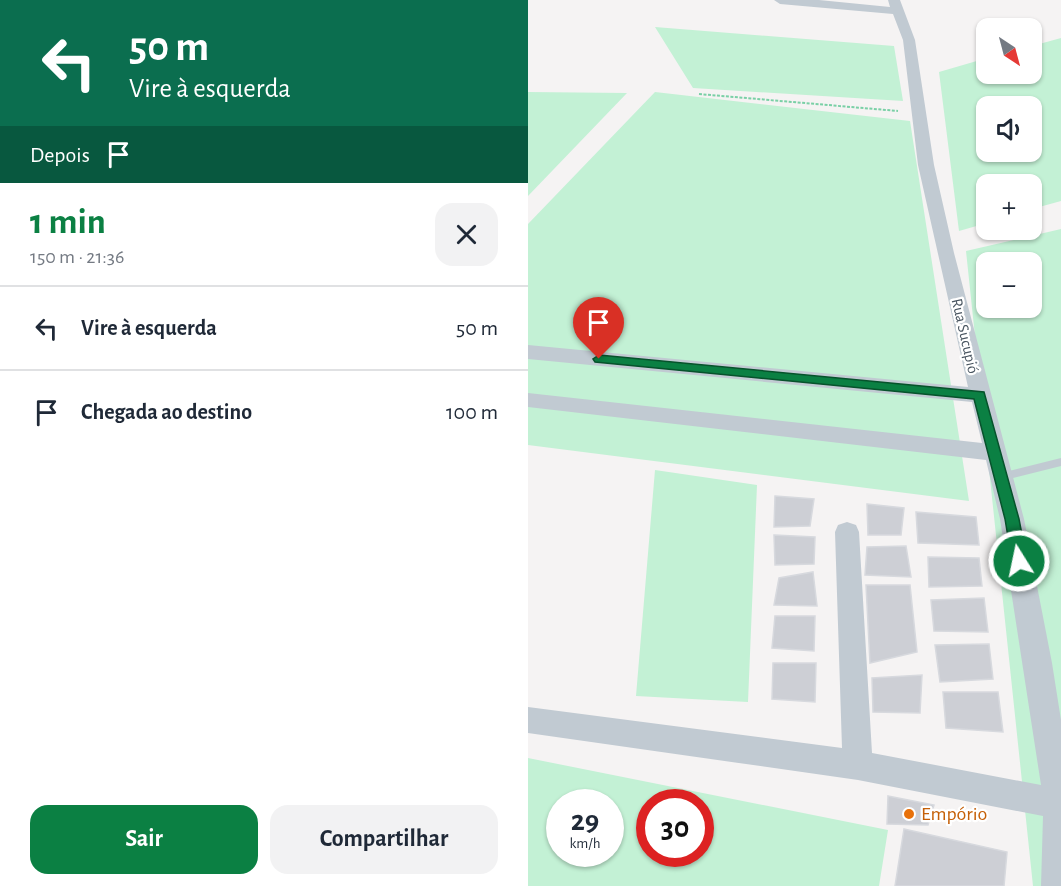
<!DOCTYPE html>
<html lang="pt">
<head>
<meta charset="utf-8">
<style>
	body { margin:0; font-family:"Alegreya Sans",sans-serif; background:#f2f2f3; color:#1f2937; height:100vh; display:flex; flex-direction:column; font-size:22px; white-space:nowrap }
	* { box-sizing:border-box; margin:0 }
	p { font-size:20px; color:#747a83 }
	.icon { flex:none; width:33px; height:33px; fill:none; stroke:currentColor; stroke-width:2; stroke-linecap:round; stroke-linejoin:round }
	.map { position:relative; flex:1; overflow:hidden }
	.drawer { display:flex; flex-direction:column; background:#fff; width:528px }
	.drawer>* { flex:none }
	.guide { background:#0b6e4f; color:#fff; overflow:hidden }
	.needle { width:39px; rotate:144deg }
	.tools { position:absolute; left:448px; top:18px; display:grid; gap:12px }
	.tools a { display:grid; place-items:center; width:66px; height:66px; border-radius:12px; background:#fff; box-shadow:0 2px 4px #0004; font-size:30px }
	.speed { position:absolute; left:18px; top:789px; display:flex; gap:12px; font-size:30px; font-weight:700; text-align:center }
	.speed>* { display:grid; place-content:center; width:78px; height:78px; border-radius:50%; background:#fff; box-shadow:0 2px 4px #0004; line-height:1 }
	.speed small { font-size:15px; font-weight:400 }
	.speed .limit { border:9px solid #d22; background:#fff; color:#111 }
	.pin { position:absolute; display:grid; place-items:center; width:51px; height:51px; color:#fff; margin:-62px -26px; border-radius:50% 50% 50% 0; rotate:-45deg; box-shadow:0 0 6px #0007 }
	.pin .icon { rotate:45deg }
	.me { position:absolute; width:66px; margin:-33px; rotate:350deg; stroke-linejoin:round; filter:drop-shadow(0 0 4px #0008) }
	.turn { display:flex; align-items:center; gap:21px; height:126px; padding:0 30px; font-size:27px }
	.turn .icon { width:78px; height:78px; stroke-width:2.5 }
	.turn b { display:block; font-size:42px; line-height:51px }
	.then { display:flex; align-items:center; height:57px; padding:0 30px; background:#0003; gap:12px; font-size:22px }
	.round { display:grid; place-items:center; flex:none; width:63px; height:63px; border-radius:18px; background:#f2f2f3 }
	.summary { display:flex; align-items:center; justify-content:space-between; height:102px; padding:0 30px }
	h1 { font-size:36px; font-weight:600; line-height:45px; color:#0b8043 }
	.primary-button { display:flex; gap:12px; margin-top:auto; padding:12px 30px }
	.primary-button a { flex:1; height:69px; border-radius:18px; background:#0b8043; color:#fff; font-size:24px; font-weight:600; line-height:69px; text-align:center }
	.primary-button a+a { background:#f2f2f3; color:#1f2937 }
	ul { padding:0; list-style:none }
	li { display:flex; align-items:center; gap:18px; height:84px; padding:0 30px; border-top:2px solid #e0e1e3 }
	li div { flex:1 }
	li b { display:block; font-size:22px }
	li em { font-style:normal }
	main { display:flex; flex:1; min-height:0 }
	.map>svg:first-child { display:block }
	.green { fill:#c3f1d5; fill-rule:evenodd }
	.building { fill:#cdcfd5; stroke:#d7d9de; stroke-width:1.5 }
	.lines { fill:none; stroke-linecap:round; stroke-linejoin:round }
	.path { stroke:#7ad0a6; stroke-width:2; stroke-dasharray:3 1.5; stroke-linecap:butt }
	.service { fill:#c1cad2; fill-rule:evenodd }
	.minor { fill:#c1cad2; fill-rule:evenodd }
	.route { fill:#0b8043; stroke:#07532c; stroke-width:1.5 }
	.food-dot { fill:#e8710a; stroke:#fff; stroke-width:2 }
	.labels { text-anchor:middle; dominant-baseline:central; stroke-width:4.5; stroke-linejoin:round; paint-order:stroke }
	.street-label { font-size:16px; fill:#4a5661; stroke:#fff }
	.near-food-label { font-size:20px; fill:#c56008; stroke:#fff; text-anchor:start }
</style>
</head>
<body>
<main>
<section class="drawer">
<div class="guide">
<div class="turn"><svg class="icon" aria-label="left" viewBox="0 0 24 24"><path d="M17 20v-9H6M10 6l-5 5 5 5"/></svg><div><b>50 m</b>Vire à esquerda</div></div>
<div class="then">Depois<svg class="icon" aria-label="arrive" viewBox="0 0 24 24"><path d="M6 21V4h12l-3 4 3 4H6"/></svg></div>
</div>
<div class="summary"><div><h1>1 min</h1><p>150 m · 21:36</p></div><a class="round"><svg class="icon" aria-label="close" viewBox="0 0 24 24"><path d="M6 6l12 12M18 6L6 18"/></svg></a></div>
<ul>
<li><svg class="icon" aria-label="left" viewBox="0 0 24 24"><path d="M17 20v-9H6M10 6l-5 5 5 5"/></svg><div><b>Vire à esquerda</b></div><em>50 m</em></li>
<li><svg class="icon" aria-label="arrive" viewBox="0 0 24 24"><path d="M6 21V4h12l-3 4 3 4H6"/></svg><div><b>Chegada ao destino</b></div><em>100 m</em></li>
</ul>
<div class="primary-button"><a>Sair</a><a>Compartilhar</a></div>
</section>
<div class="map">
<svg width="533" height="886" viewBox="0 0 533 886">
	<rect width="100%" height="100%" fill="#f5f3f3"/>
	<path class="green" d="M127,27L366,46L375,101L165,88Z
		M533,38V201L504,209V184H459V223L431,231L411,72L459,58V74H504V46ZM504,106V152H459V106Z
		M0,92L99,93L0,196Z
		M127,92L382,121L441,501L0,445V224Z
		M533,229V886H505L438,251ZM459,262H504V308H459Z
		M127,470L229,485L220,702L108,696Z
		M0,758L360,830L351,886H0ZM82,802V854H32V802ZM172,802V854H122V802Z"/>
	<path class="building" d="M247,496L286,499L282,526L246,527Z
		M339,504L376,508L373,535H340Z
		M388,512L448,517L451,545L390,543Z
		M246,535L287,537L286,564L247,565Z
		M378,546L383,577L337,575L339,547Z
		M400,557L451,558L454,586L401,587Z
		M285,572L289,606L246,605L251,578Z
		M338,585H382L389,652L342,663Z
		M456,598L460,632L406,631L403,600Z
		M247,616H287L286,651L244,648Z
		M461,644L465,679L412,682L407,645Z
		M245,663H288L287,702L244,699Z
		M394,675L392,713L345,712L344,678Z
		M415,692H470L475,732L418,728Z
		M360,796L406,805L400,825L359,824Z
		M376,829L479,852L476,886H367Z"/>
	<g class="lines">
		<path class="path" d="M171,94L370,111"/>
		<path class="service" d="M533,458V466L473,481L469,480L468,477L469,474Z"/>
		<path class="minor" d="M246,0H291L362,7L360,0H372L387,40L406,165L426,253L496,519L524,663L533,720V886H513L515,816L330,780L0,733V707L314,748L307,532L310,525L319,522L328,525L331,532L344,753L513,785L472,519L458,460L0,407V393L454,443L444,402L0,359V345L440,387L390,165L375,40L365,14L252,4Z"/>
	</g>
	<path class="route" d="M71,355L456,392L491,519L499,561L491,567L484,561L477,519L446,399L67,362L65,359Z"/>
	<circle class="food-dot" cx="381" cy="814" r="6"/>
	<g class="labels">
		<g class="street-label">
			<text transform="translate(437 336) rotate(77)">Rua Sucupió</text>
		</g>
		<g class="near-food-label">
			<text x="393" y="814">Empório</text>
		</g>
	</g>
</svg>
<div class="tools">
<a><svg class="needle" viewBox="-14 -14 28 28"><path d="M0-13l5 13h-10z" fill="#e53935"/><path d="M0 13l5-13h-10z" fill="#747a83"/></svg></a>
<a><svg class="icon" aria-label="sound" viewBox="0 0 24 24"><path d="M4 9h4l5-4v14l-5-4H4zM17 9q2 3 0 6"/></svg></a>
<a>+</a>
<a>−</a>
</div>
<div class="speed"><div>29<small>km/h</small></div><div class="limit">30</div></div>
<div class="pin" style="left:71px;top:359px;background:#d93025"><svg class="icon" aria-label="arrive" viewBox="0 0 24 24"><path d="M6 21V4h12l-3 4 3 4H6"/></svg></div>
<svg class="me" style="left:491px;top:561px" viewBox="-20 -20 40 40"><circle r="17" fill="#0b8043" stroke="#fff" stroke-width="3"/><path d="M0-11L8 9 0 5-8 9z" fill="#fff"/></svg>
</div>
</main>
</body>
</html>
